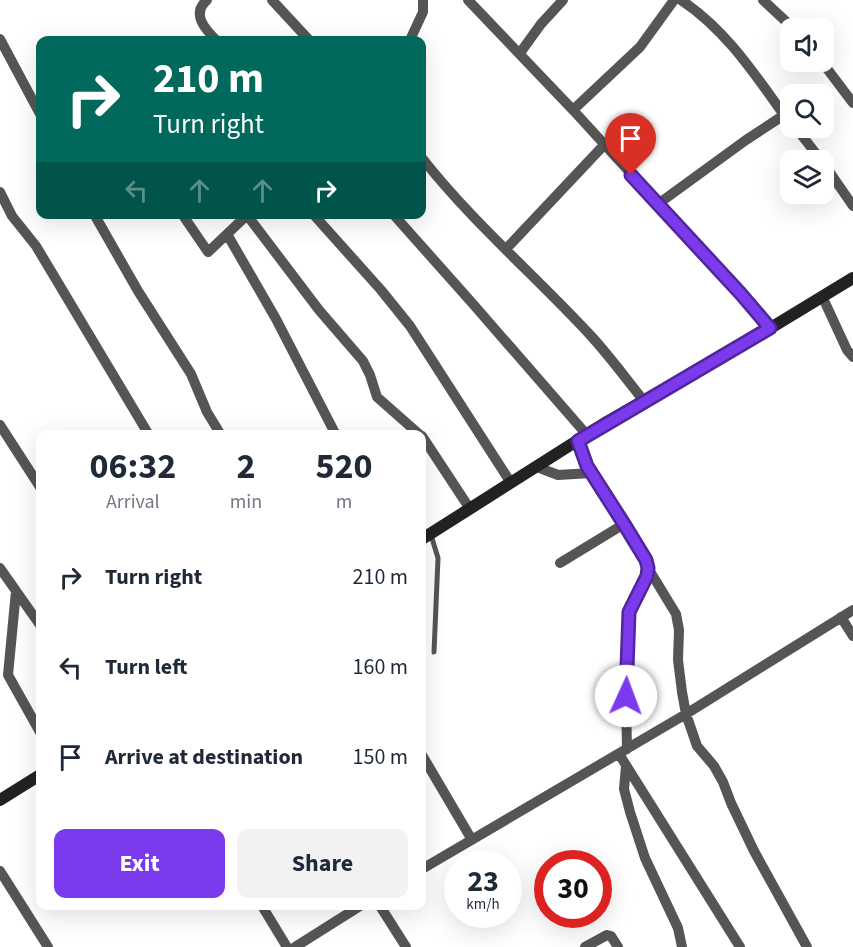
<!DOCTYPE html>
<html lang="en">
<head>
<meta charset="utf-8">
<style>
	body { margin:0; font-family:"Source Sans 3",sans-serif; background:#f2f2f3; color:#1f2937; height:100vh; display:flex; flex-direction:column; font-size:22px; white-space:nowrap }
	* { box-sizing:border-box; margin:0 }
	p { font-size:20px; color:#747a83 }
	.icon { flex:none; width:33px; height:33px; fill:none; stroke:currentColor; stroke-width:2; stroke-linecap:round; stroke-linejoin:round }
	.map { position:relative; flex:1; overflow:hidden }
	.details { position:absolute; left:36px; top:430px; width:390px; height:480px; display:flex; flex-direction:column; background:#fff; border-radius:12px; box-shadow:0 6px 24px #0002 }
	.details>* { flex:none }
	.hud { position:absolute; left:36px; top:36px; width:390px; height:183px; border-radius:12px; box-shadow:0 6px 24px #0002; background:#00695c; color:#fff; overflow:hidden }
	.buttons { position:absolute; left:780px; top:18px; display:grid; gap:12px }
	.buttons a { display:grid; place-items:center; width:54px; height:54px; border-radius:12px; background:#fff; box-shadow:0 6px 24px #0002; font-size:30px }
	.speed { position:absolute; left:444px; top:850px; display:flex; gap:12px; font-size:30px; font-weight:700; text-align:center }
	.speed>* { display:grid; place-content:center; width:78px; height:78px; border-radius:50%; background:#fff; box-shadow:0 6px 24px #0002; line-height:1 }
	.speed small { font-size:15px; font-weight:400 }
	.speed .limit { border:9px solid #d22; background:#fff; color:#111 }
	.pin { position:absolute; display:grid; place-items:center; width:51px; height:51px; color:#fff; margin:-62px -26px; border-radius:50% 50% 50% 0; rotate:-45deg; box-shadow:0 0 6px #0007 }
	.pin .icon { rotate:45deg }
	.me { position:absolute; width:66px; margin:-33px; rotate:2deg; stroke-linejoin:round; filter:drop-shadow(0 0 4px #0008) }
	.turn { display:flex; align-items:center; gap:21px; height:126px; padding:0 18px; font-size:27px }
	.turn .icon { width:78px; height:78px; stroke-width:2.5 }
	.turn b { display:block; font-size:42px; line-height:51px }
	.lanes { display:flex; align-items:center; height:57px; padding:0 18px; background:#0003; justify-content:center; gap:30px; direction:ltr }
	.lanes .off { opacity:.35 }
	.eta { display:flex; justify-content:space-evenly; align-items:center; height:102px; text-align:center }
	.eta b { font-size:36px; font-weight:700; line-height:42px }
	.cta { display:flex; gap:12px; margin-top:auto; padding:12px 18px }
	.cta a { flex:1; height:69px; border-radius:12px; background:#7c3aed; color:#fff; font-size:24px; font-weight:700; line-height:69px; text-align:center }
	.cta a+a { background:#f2f2f3; color:#1f2937 }
	ul { padding:0; list-style:none }
	li { display:flex; align-items:center; gap:18px; height:90px; padding:0 18px }
	li div { flex:1 }
	li b { display:block; font-size:22px }
	li em { font-style:normal }
	.map>svg:first-child { display:block }
	.lines { fill:none; stroke-linecap:round; stroke-linejoin:round }
	.lane { stroke:#555; stroke-width:5 }
	.street { stroke:#555; stroke-width:10 }
	.secondary { stroke:#222; stroke-width:12 }
	.route-casing { stroke:#51269a; stroke-width:15 }
	.route { stroke:#7c3aed; stroke-width:10 }
</style>
</head>
<body>
<div class="map">
<svg width="853" height="947" viewBox="0 0 853 947">
	<rect width="100%" height="100%" fill="#fff"/>
	<g class="lines">
		<path class="lane" d="M431,535L438,558L434,652"/>
		<path class="street" d="M207,0C191,14 205,29 216,40
			M272,0L309,40
			M468,0L573,110L741,294L770,328
			M681,0C725,29 754,73 784,115
			M763,0L793,28
			M0,39L40,114
			M410,40L423,12V0
			M520,53L541,24L563,0
			M822,62L853,103
			M573,110L640,47L674,0
			M796,128L821,160
			M422,158C473,223 537,277 592,337C611,358 627,380 644,401
			M824,164L853,206
			M0,192L12,216L36,246L149,435
			M658,204L746,140L784,115L790,122
			M94,214L138,291L191,374L207,412L221,435
			M182,214L208,252L248,214
			M313,214L381,290L410,326L511,483
			M393,214L473,304L587,435
			M247,215L319,310L363,361L370,375L377,397L420,435
			M227,234L276,319L336,435
			M506,249L604,145
			M822,296L847,350L853,357
			M0,425L40,487
			M422,436L470,509
			M578,441L587,466L624,524L646,560L648,568L647,576L629,612L626,696L627,749
			M537,467L558,475L591,473
			M560,563L624,524
			M0,568L40,625
			M648,568L676,614L679,630L678,660L682,692L686,714L697,746L714,766L723,782L731,803L754,851L807,947
			M16,591L8,675L40,732
			M841,617L853,636
			M619,754L740,947
			M422,755L472,840
			M626,766L624,789L630,812L645,858L678,928L682,947
			M422,869L686,714L853,610
			M0,871L48,947
			M262,906L287,947
			M380,906L406,947
			M295,947L360,906
			M585,947L607,935L611,936L618,947"/>
		<path class="secondary" d="M422,539L605,423L746,343L853,278
			M0,800L40,775"/>
	</g>
	<g class="lines">
		<g class="route-casing">
			<path id="route" d="M626,696L629,612L647,576L648,568L646,560L624,524L587,466L578,441L770,328L741,294L631,175"/>
		</g>
		<use href="#route" class="route"/>
	</g>
</svg>
<div class="buttons">
<a><svg class="icon" aria-label="sound" viewBox="0 0 24 24"><path d="M4 9h4l5-4v14l-5-4H4zM17 9q2 3 0 6"/></svg></a>
<a><svg class="icon" aria-label="search" viewBox="0 0 24 24"><circle cx="10" cy="10" r="6"/><path d="M15 15l6 6"/></svg></a>
<a><svg class="icon" aria-label="layers" viewBox="0 0 24 24"><path d="M12 4l9 5-9 5-9-5zM3 14l9 5 9-5"/></svg></a>
</div>
<div class="speed"><div>23<small>km/h</small></div><div class="limit">30</div></div>
<div class="pin" style="left:631px;top:175px;background:#d93025"><svg class="icon" aria-label="arrive" viewBox="0 0 24 24"><path d="M6 21V4h12l-3 4 3 4H6"/></svg></div>
<svg class="me" style="left:626px;top:696px" viewBox="-20 -20 40 40"><circle r="19" fill="#fff"/><path d="M0-13L10 11 0 6-10 11z" fill="#7c3aed"/></svg>
<div class="hud">
<div class="turn"><svg class="icon" aria-label="right" viewBox="0 0 24 24"><path d="M7 20v-9h11M14 6l5 5-5 5"/></svg><div><b>210 m</b>Turn right</div></div>
<div class="lanes"><svg class="icon off" aria-label="left" viewBox="0 0 24 24"><path d="M17 20v-9H6M10 6l-5 5 5 5"/></svg><svg class="icon off" aria-label="ahead" viewBox="0 0 24 24"><path d="M12 20V5M6 11l6-6 6 6"/></svg><svg class="icon off" aria-label="ahead" viewBox="0 0 24 24"><path d="M12 20V5M6 11l6-6 6 6"/></svg><svg class="icon" aria-label="right" viewBox="0 0 24 24"><path d="M7 20v-9h11M14 6l5 5-5 5"/></svg></div>
</div>
<section class="details">
<div class="eta">
<div><b>06:32</b><p>Arrival</p></div>
<div><b>2</b><p>min</p></div>
<div><b>520</b><p>m</p></div>
</div>
<ul>
<li><svg class="icon" aria-label="right" viewBox="0 0 24 24"><path d="M7 20v-9h11M14 6l5 5-5 5"/></svg><div><b>Turn right</b></div><em>210 m</em></li>
<li><svg class="icon" aria-label="left" viewBox="0 0 24 24"><path d="M17 20v-9H6M10 6l-5 5 5 5"/></svg><div><b>Turn left</b></div><em>160 m</em></li>
<li><svg class="icon" aria-label="arrive" viewBox="0 0 24 24"><path d="M6 21V4h12l-3 4 3 4H6"/></svg><div><b>Arrive at destination</b></div><em>150 m</em></li>
</ul>
<div class="cta"><a>Exit</a><a>Share</a></div>
</section>
</div>
</body>
</html>
